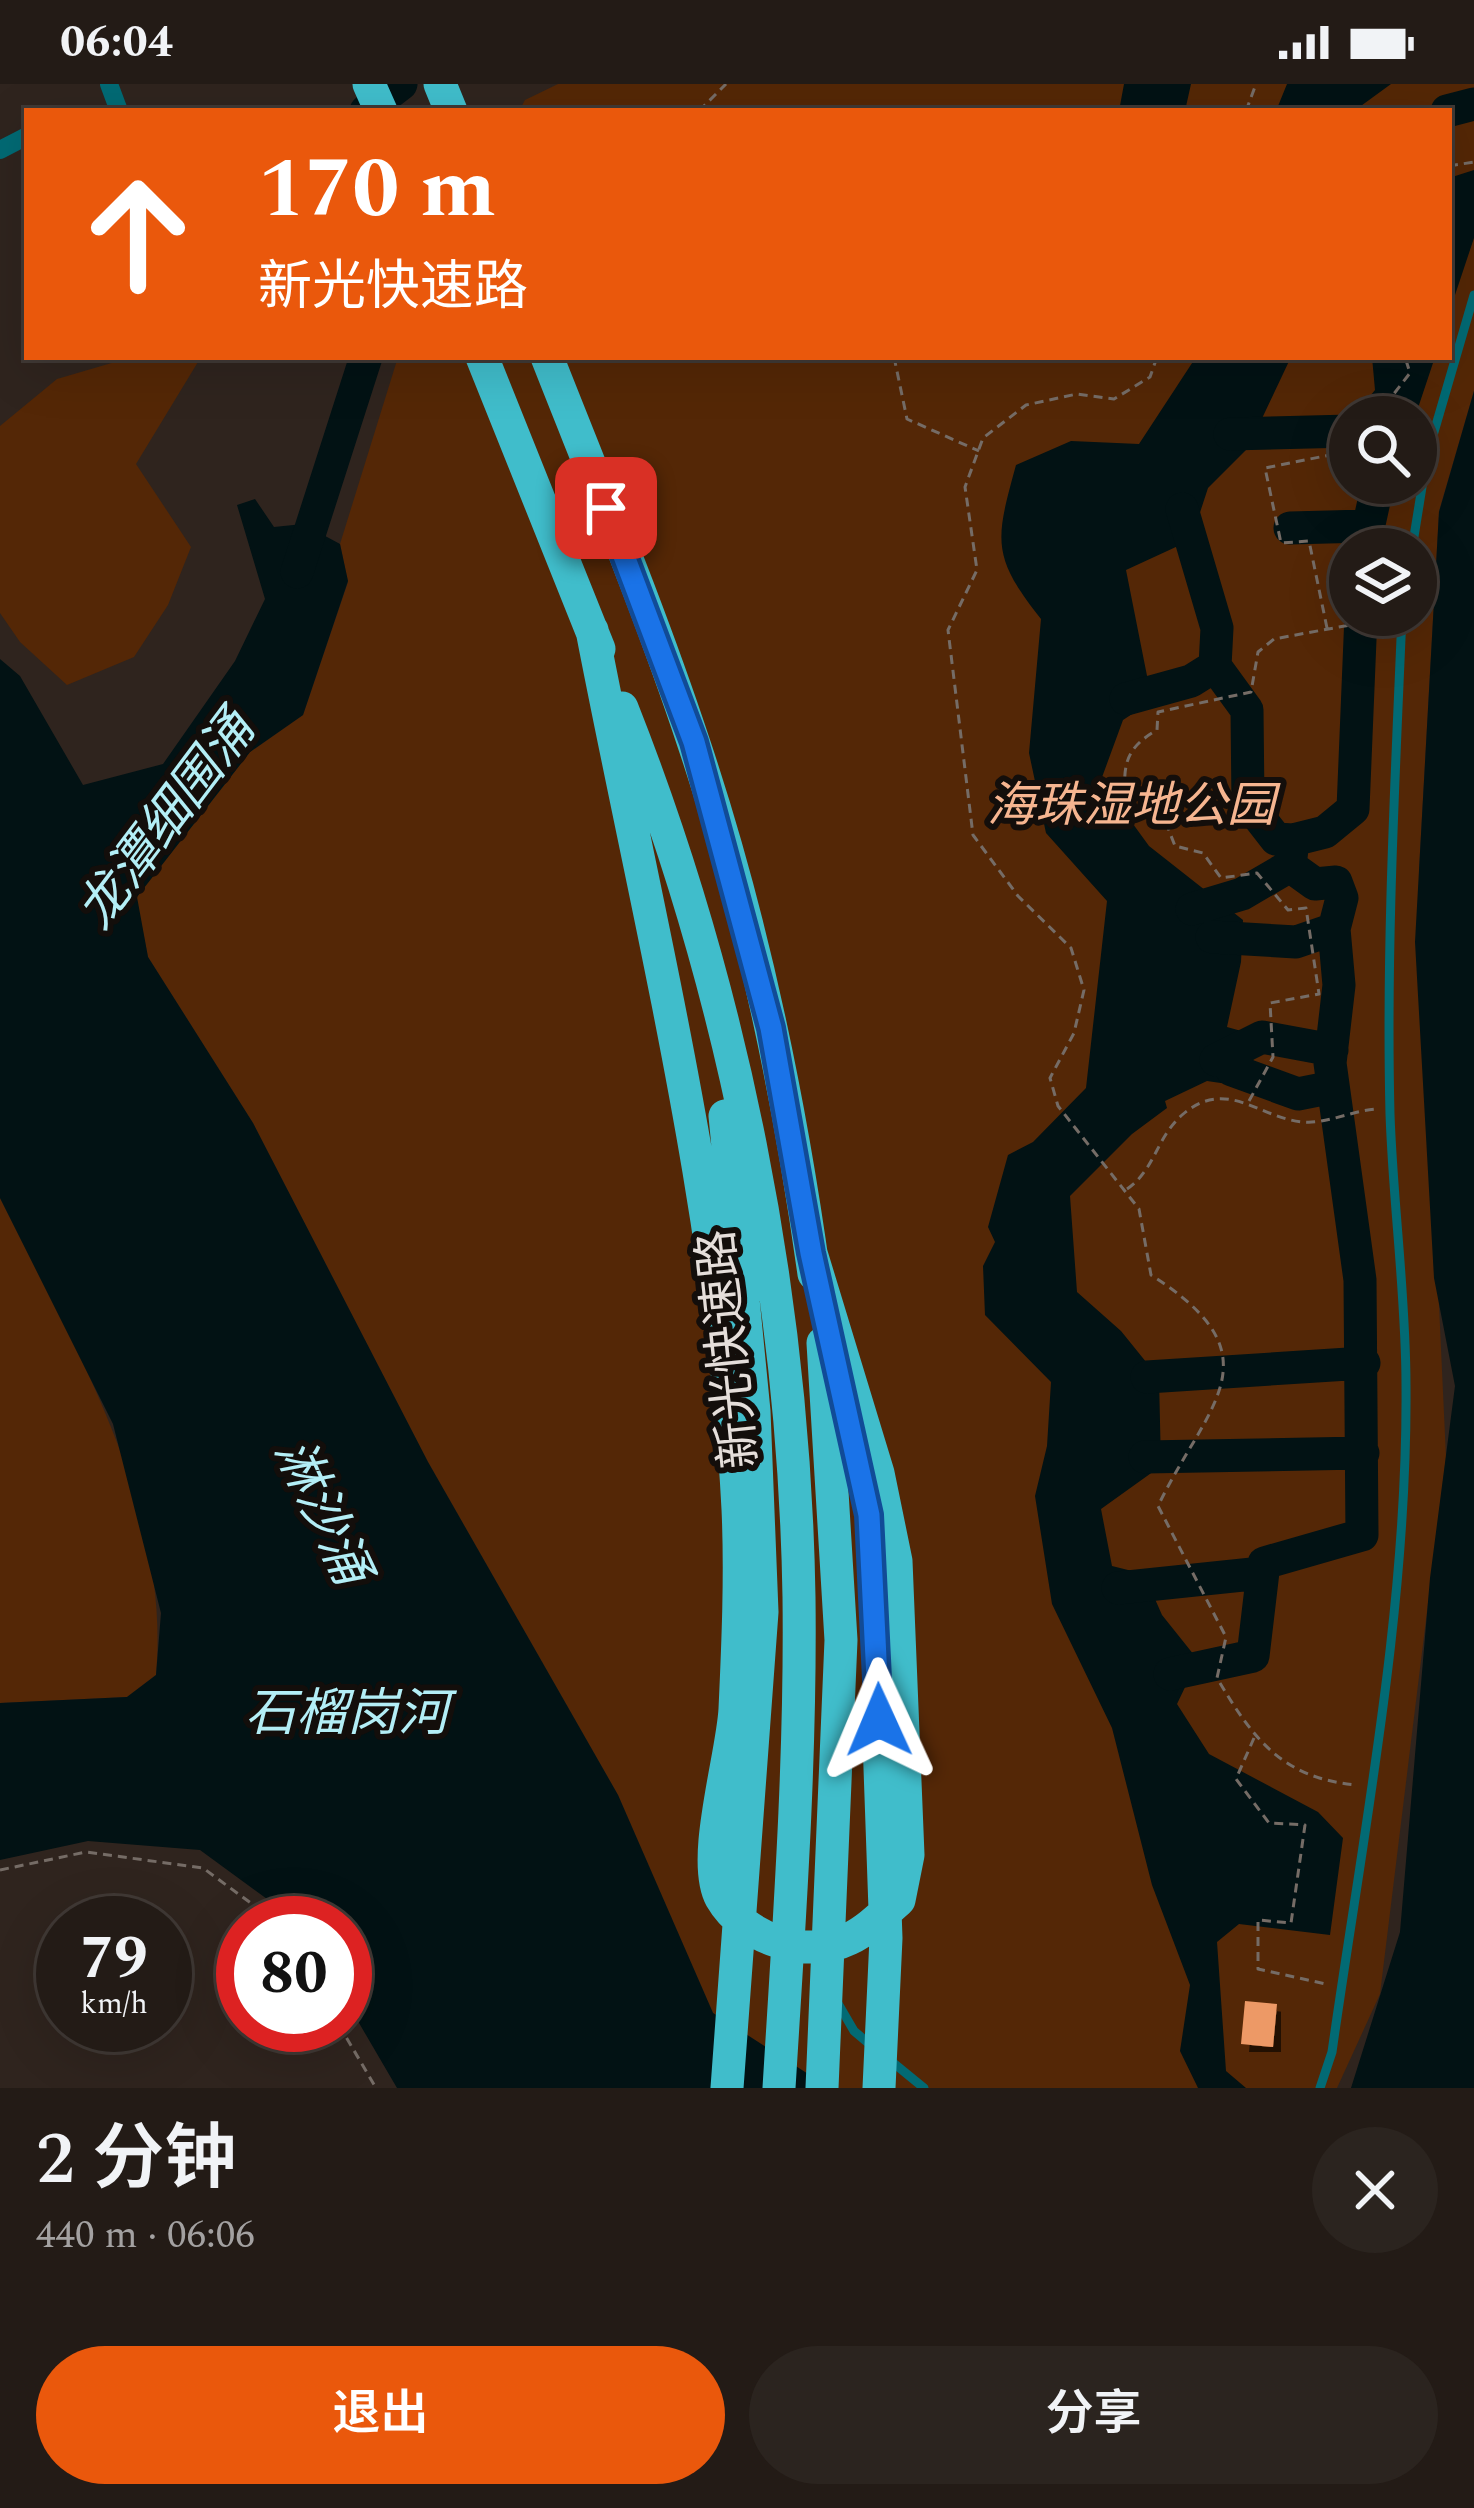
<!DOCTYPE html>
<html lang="zh">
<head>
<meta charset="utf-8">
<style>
	body { margin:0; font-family:Spectral,"Noto Sans SC",serif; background:#2b241f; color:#f1f3f6; height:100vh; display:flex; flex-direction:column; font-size:45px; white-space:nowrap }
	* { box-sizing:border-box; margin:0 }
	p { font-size:39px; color:#a3a1a1 }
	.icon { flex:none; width:66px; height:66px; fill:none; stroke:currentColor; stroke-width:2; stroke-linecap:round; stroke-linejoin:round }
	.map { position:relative; height:2004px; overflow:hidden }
	.details { display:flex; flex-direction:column; background:#231b16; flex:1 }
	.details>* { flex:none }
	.hud { position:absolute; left:24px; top:24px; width:1428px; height:252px; border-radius:0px; box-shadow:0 12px 48px #0002,0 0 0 3px #403935; background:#ea580c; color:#fff; overflow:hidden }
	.tools { position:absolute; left:1329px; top:312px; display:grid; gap:24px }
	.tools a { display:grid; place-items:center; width:108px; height:108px; border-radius:50%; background:#231b16; box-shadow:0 12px 48px #0002,0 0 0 3px #403935; font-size:60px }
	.speed { position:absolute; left:36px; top:1812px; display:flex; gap:24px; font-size:60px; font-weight:700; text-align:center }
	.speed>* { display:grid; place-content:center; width:156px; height:156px; border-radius:50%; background:#231b16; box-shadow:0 12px 48px #0002,0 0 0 3px #403935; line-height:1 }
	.speed small { font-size:30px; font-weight:400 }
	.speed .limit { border:18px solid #d22; background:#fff; color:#111 }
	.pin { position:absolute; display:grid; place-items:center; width:102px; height:102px; color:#fff; margin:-51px; border-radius:24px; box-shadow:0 6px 18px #0006 }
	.me { position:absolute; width:132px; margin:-66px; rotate:359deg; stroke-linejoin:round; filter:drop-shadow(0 0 9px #0008) }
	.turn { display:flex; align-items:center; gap:42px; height:252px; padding:0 36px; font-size:54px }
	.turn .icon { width:156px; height:156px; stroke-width:2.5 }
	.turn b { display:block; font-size:84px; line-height:102px }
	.round { display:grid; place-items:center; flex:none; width:126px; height:126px; border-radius:63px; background:#2b241f }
	.summary { display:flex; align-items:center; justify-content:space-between; height:204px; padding:0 36px }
	h1 { font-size:72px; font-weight:600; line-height:90px }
	.primary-button { display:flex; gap:24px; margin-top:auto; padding:24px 36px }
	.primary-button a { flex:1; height:138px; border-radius:72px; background:#ea580c; color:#fff; font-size:48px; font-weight:600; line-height:138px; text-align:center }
	.primary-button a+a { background:#2b241f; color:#f1f3f6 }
	.status { display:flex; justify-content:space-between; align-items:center; height:84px; padding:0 60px; background:#231b16; direction:ltr }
	.status svg { height:33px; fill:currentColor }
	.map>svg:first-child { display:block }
	.green { fill:#542706; fill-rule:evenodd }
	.water { fill:#021214 }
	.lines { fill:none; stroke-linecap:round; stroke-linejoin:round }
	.river { stroke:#021214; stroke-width:33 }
	.building { fill:#ed9966; filter:url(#shadow) }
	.path { stroke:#756c66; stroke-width:3; stroke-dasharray:9 6; stroke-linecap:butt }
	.lane { stroke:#026a74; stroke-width:9 }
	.street { stroke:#026a74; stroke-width:18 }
	.highway { stroke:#40bdcb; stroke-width:33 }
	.route-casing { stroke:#114b97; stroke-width:30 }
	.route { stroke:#1a73e8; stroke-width:21 }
	.labels { text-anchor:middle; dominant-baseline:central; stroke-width:12; stroke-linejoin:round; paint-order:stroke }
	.park-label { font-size:48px; font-style:italic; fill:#f6b590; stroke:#130e0b }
	.street-label { font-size:48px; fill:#e5deda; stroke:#130e0b }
	.water-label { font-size:51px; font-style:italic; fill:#b3eef6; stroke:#130e0b }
</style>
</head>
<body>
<div class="status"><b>06:04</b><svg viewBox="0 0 49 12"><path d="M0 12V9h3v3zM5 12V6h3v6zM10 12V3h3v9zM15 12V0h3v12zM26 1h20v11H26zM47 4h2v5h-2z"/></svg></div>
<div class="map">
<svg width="1474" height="2004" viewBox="0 0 1474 2004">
	<defs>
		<filter id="shadow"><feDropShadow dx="8" dy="8" stdDeviation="0" flood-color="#0009"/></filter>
	</defs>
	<rect width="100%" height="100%" fill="#2f241e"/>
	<path class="green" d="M558,0H1474V307L1439,427L1419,786L1446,1373L1380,1910L1337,2004H830L713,1929L618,1711L428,1378L253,1039L148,873L136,813L250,668L303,631L348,498L340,460L398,273H1449V27H519L525,16ZM1350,333H1416V399H1350ZM1350,465H1416V531H1350Z
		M132,273H201L136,380L191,463L168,521L134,573L67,601L20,558L0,529V342L57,295Z
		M0,1114C74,1262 171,1420 156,1591L127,1613L0,1619Z"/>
	<path class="water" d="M1124,0H1191L1185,27H1119Z
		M1287,0H1391L1354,27H1276Z
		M1474,86V154L1449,229V94Z
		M1196,273H1291L1248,364L1208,404L1191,456L1126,486L1152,617L1123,636L1101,696L1149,762L1243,836L1241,878L1227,943L1252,950L1255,1004L1207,997L1165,1017L1167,1024L1132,1050L1070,1112L1077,1208L1121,1247L1159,1294L1161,1382L1101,1425L1112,1482L1144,1490L1162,1531L1198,1576L1177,1620L1209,1670L1318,1728L1343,1754L1330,1851L1239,1840L1217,1858L1226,1987L1246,2004H1198L1180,1967L1190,1901L1152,1801L1112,1644L1052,1520L1035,1412L1047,1362L1051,1298L985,1231L983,1182L995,1158L988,1143L1008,1071L1033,1058L1086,1004L1107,817L1046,749L1029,669L1041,535C990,471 996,455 1016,381L1071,357L1139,360Z
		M1372,273H1435L1415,333H1363L1358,327L1375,306Z
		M1474,307V2004H1351L1400,1848L1430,1494L1455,1302L1434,1194L1415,858L1439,428Z
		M255,415L274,443L303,440L340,460L348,497L303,631L250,668L137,813L148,873L253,1039L428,1378L618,1711L713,1929L830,2004H397L345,1915V1839H300L200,1766L88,1757L0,1776V1619L127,1613L156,1591L161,1529L113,1340L0,1114V575L20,592L83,701L163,680L235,577L265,515L237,421Z"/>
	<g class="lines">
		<path class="river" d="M366,27L401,0
			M1447,27L1474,20
			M1230,350L1350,347
			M1182,425L1217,544L1215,582L1247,626L1248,719L1276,755L1293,756
			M1290,444L1366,442
			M1364,463L1378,399
			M297,488L366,273
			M1126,615L1191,597L1215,582
			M1192,825L1242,810L1290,782
			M1212,853L1296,858L1334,845
			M1216,976L1262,953L1332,966
			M1232,986L1298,1010L1333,1003
			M1147,1293L1364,1279
			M1145,1373L1363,1369
			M1118,1504L1262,1489
			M1170,1590L1253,1572L1264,1479L1362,1451L1360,1196L1330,979L1339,901L1334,845L1342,814L1336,798L1315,800L1290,782L1293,756L1325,748L1353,725L1361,531"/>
	</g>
	<path class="building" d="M1245,1917L1277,1920L1273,1963L1241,1960Z"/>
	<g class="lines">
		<path class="path" d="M699,27L726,0
			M1246,27L1256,0
			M1449,82L1474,78
			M894,273L907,335L979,367
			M1157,273L1150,293L1114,315L1077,310L1026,321L983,354L965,403L977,486L948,546L973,751L1018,812L1071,864L1084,906L1074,949L1050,994L1058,1022L1139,1125L1151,1191C1280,1273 1207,1320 1158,1422L1226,1553L1217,1594C1253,1655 1282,1694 1356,1701
			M1376,333L1410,289L1405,273
			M1327,544L1309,457L1281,459L1265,384L1350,367
			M1249,1017L1273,973L1270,919L1319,910L1306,824L1288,826L1257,789L1221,794L1203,769L1175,762L1163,731L1125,705C1123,675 1131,661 1157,646L1158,628L1251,608L1258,568L1274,555L1388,534
			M1127,1105C1155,1086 1156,1054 1182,1031C1227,992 1259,1035 1304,1038C1327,1040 1353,1026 1378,1025
			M1254,1654L1236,1695L1269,1739L1305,1741L1291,1839L1258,1836V1885L1326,1900
			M0,1786L86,1768L203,1784L278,1839
			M339,1941L376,2004"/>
		<path class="lane" d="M1412,465L1427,372L1474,211
			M836,1916L854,1947L873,1963
			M891,1977L924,2004
			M1320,2004L1332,1968C1363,1749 1408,1524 1406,1301C1406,1211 1393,1120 1390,1030C1386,864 1395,697 1402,531"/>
		<path class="street" d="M109,0L119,27
			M0,66L27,52"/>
		<path class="highway" d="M369,0L381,27
			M440,0L451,27
			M482,273L599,565
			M547,273C597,400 650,527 693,657C751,829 789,1010 814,1190
			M592,546C648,836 723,1129 738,1425C741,1490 738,1560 735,1625C733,1670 700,1776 721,1814C744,1854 806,1876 849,1855C868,1846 883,1830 899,1816L908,1771L896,1477L878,1389L811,1169
			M622,624C733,905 794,1211 799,1513C801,1677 789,1841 779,2004
			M725,1032L754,1327L762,1528L727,2004
			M822,2004L841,1556L823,1259
			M879,2004L886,1854L879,1656"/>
	</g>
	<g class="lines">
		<g class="route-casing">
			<path id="route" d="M606,424L694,658L771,944L811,1169L869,1431L879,1636"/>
		</g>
		<use href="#route" class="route"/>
	</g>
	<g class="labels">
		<g class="park-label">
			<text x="1131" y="722">海珠湿地公园</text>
		</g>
		<g class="street-label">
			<text transform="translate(729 1265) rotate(-96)">新光快速路</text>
		</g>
		<g class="water-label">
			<text transform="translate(167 737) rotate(-53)">龙潭细围涌</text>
			<text transform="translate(321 1428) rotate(65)">淋沙涌</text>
			<text x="347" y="1631">石榴岗河</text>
		</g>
	</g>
</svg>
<div class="tools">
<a><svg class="icon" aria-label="search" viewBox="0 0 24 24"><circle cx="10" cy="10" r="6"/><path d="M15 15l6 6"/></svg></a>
<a><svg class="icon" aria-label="layers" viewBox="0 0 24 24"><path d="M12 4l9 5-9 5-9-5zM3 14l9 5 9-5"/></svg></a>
</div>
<div class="speed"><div>79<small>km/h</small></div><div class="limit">80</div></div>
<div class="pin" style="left:606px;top:424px;background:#d93025"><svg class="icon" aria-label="arrive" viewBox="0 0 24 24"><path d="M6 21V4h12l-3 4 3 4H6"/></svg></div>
<svg class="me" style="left:879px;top:1636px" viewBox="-20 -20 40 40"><path d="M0-17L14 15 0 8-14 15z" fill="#1a73e8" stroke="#fff" stroke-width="4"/></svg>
<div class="hud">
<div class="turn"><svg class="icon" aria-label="ahead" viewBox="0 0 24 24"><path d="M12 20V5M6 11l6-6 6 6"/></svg><div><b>170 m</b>新光快速路</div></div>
</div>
</div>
<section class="details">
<div class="summary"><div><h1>2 分钟</h1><p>440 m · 06:06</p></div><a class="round"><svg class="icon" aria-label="close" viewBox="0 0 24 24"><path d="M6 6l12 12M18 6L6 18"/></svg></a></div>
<div class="primary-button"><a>退出</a><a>分享</a></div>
</section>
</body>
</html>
